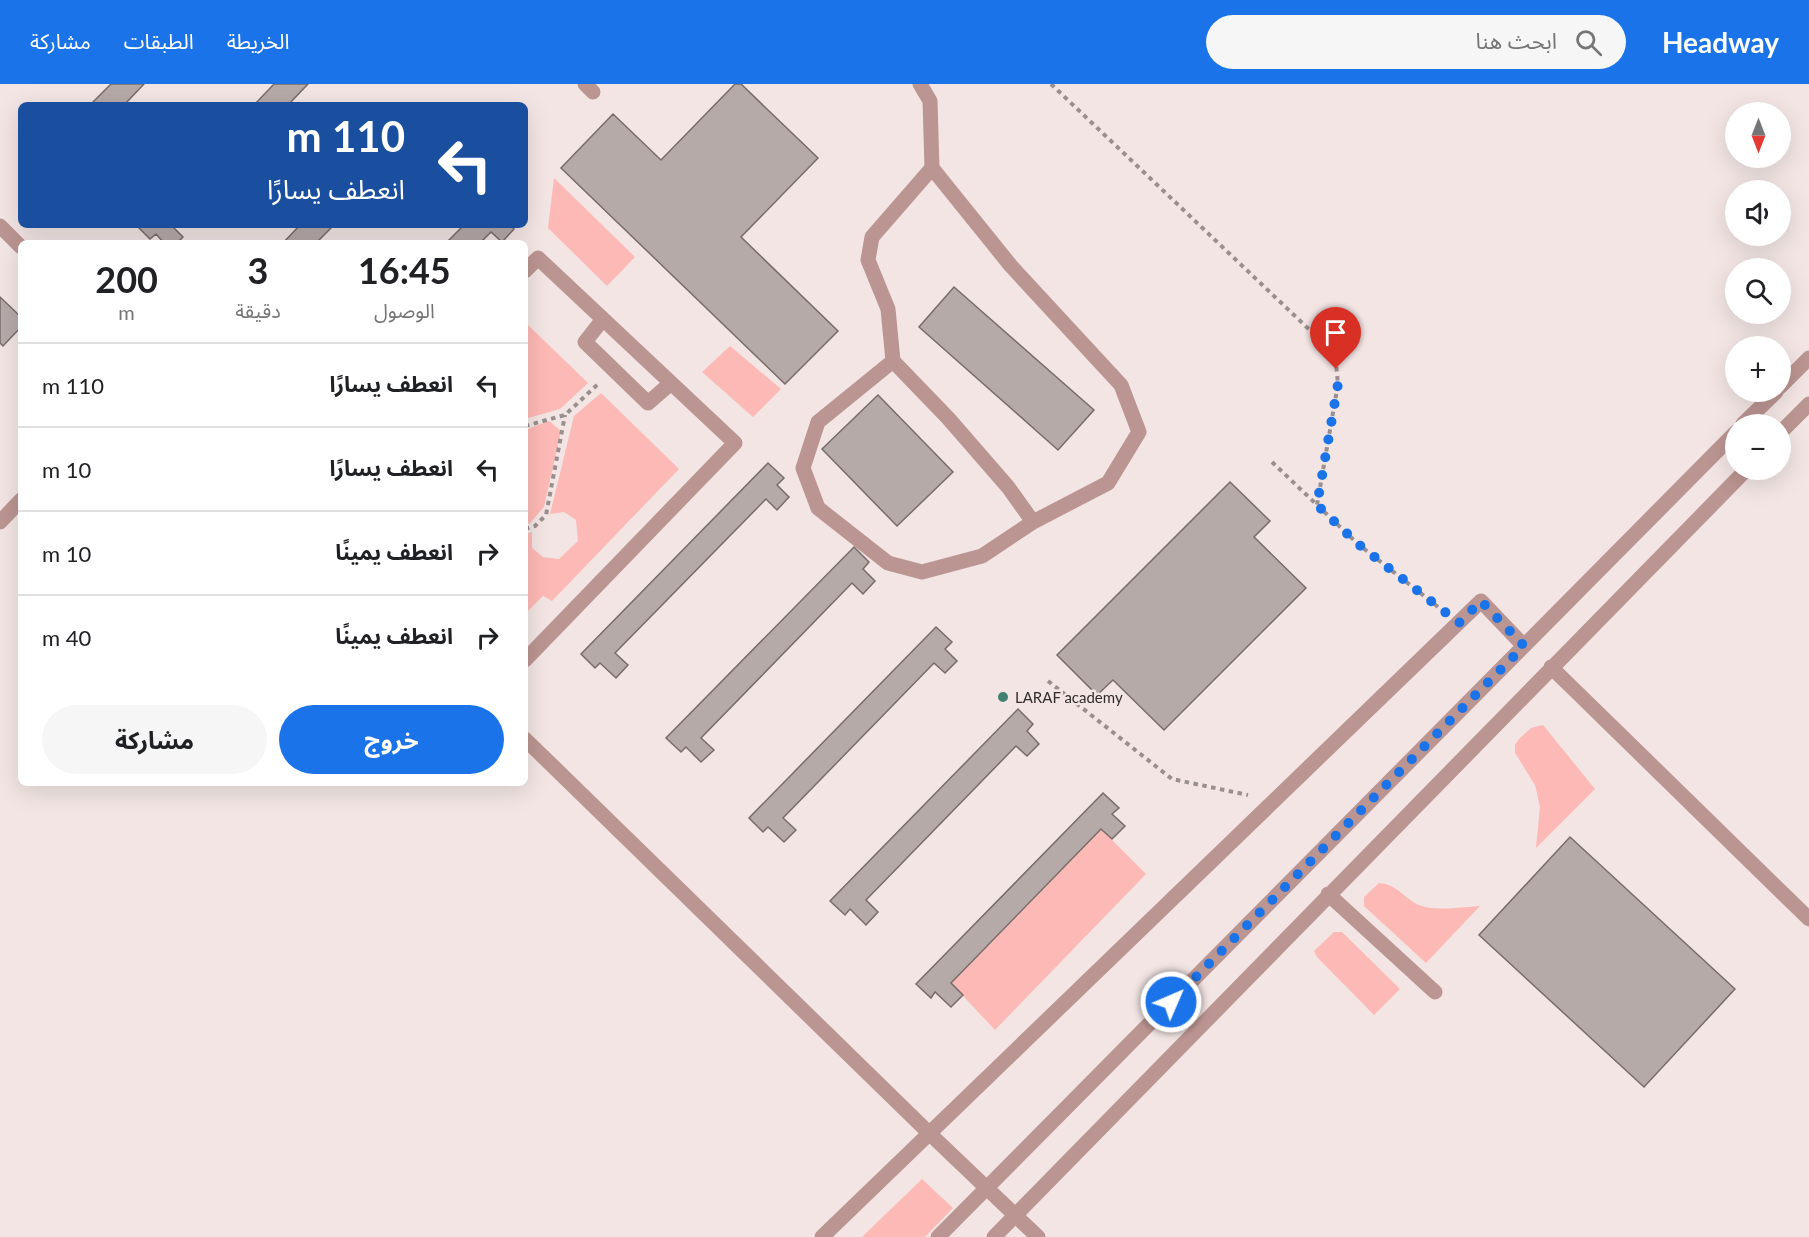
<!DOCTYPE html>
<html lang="ar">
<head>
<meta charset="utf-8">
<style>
	body { margin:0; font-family:Lato,"Noto Sans Arabic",sans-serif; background:#f6f6f6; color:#202124; direction:rtl; height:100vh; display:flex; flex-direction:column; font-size:22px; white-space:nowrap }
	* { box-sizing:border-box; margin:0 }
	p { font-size:20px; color:#757577 }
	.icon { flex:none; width:33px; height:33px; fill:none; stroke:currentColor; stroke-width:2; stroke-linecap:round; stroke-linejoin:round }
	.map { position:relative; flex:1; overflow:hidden; direction:ltr }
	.details { position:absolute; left:18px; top:156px; width:510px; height:546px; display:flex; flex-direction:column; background:#fff; border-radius:9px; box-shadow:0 6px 24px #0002; direction:rtl }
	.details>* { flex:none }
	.top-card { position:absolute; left:18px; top:18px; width:510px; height:126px; border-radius:9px; box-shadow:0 6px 24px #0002; direction:rtl; background:#1a4fa0; color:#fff; overflow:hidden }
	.needle { width:39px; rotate:180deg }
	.tools { position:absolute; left:1725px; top:18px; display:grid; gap:12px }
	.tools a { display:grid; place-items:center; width:66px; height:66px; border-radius:50%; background:#fff; box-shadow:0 6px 24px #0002; font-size:30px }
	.pin { position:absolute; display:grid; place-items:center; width:51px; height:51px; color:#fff; margin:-62px -26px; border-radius:50% 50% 50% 0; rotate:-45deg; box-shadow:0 0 6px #0007 }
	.pin .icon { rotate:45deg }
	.me { position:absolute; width:66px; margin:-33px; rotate:45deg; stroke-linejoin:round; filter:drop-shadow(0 0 4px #0008) }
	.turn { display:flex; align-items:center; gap:21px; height:126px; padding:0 24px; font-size:27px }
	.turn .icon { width:78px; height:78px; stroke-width:2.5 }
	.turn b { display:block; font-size:42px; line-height:51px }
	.eta { display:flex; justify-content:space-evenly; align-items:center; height:102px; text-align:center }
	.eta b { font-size:36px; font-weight:700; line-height:42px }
	.cta { display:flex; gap:12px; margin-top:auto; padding:12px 24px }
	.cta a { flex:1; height:69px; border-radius:36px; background:#1a73e8; color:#fff; font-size:24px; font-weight:700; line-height:69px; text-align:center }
	.cta a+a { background:#f6f6f6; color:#202124 }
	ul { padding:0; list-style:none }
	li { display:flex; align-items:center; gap:18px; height:84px; padding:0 24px; border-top:2px solid #e0e0e0 }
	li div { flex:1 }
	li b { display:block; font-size:22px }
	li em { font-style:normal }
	header { display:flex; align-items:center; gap:36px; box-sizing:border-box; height:84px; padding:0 30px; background:#1a73e8; color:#fff }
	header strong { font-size:28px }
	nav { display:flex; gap:33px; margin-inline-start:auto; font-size:21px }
	.search { width:420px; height:54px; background:#f6f6f6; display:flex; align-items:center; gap:15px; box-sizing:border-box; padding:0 21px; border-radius:33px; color:#757577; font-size:22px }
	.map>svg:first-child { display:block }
	.green { fill:#fdb9b5 }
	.building { fill:#b6aaa9; stroke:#786c6b; stroke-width:1.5 }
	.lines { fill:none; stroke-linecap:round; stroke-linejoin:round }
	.path { stroke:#988f8e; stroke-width:4; stroke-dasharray:4.5 4.5; stroke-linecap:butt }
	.service { stroke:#bb9592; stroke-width:15 }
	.route { stroke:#1a73e8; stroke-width:10; stroke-dasharray:0 18 }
	.poi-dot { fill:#418170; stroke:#f2e5e4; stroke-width:2 }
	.labels { text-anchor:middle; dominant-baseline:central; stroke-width:5; stroke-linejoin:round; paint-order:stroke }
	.poi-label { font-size:15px; fill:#312c2c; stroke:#f2e5e4; text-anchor:start }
</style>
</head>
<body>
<header>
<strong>Headway</strong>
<div class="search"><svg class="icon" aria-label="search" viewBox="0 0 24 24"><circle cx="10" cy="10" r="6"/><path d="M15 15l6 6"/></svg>ابحث هنا</div>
<nav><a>الخريطة</a><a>الطبقات</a><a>مشاركة</a></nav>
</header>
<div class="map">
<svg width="1809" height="1153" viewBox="0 0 1809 1153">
	<rect width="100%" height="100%" fill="#f2e5e4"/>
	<path class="green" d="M554,94L635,173L607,202L548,144Z
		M525,238L588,299L560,325L525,335Z
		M730,262L781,305L753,333L702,288Z
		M601,309L679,385L552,517L543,512L525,530V450L532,448V464L543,473L559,475L578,457L576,436L564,428L550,430L574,332Z
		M549,337L561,347L544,423L530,439L525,441V346Z
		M1543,641L1595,705L1536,764L1540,723L1535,701L1515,669V661L1519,655L1531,644Z
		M1101,745L1146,790L995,946L951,899Z
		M1379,799C1400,801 1405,817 1422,822C1436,827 1465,823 1480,822L1426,879L1364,822V813Z
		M1334,848H1342L1400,905L1374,931L1317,873L1314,867Z
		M922,1095L953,1124L925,1153H862Z"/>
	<path class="building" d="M111,0H144L124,21H90Z
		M274,0H308L288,21H254Z
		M735,0H741L818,74L741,153L838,247L785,300L561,84L613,30L661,76Z
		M136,141H171L183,153L177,159H164L156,150L150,155Z
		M300,141H334L316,159H283Z
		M464,141H510L514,145L502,158L491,148L480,159H446Z
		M954,203L1094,326L1058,366L919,243Z
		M0,213L21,233V243L3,262L0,259Z
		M878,311L953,388L897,442L822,365Z
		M768,379L784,394L777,401L789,413L777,426L766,415L615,569L628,581L616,594L600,579L595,584L581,570Z
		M1230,398L1270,437L1254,453L1306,504L1164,646L1113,596L1097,611L1057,571Z
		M854,463L869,478L863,485L875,497L863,510L852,499L701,654L714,666L701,678L686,663L681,668L666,654Z
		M936,543L952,558L945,565L957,577L945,589L934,579L783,734L796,746L784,758L768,743L763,748L749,734Z
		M1018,625L1033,640L1027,647L1039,660L1027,672L1016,662L866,816L878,828L866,841L850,825L845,831L830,817Z
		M1103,709L1119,724L1112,730L1125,742L1112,755L1101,745L951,899L963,911L951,923L935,908L931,914L916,900Z
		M1570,753L1735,905L1644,1003L1479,851Z"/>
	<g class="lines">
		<path class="path" d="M1051,0L1335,270L1338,300L1317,421
			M525,342L565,331L598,300
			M1272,378L1358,460L1442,526
			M525,445L535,442L546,431L565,331
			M1048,597L1172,695L1248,711"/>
		<path class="service" d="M585,0L593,8
			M920,0L930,17L932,84L1011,182L1121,301L1139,348L1108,399L1033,438L1008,403L948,334L893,277L888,225L868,176L872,153L932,84
			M0,142L21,163
			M525,187L538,174L735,359L525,576
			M603,235L585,258L648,319L671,299
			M893,277L818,338L803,384L818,424L888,479L922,488L982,472L1033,438
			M1780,303L1809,274
			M1743,340L1776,308
			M1780,349L1809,320
			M0,438L21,416
			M1551,583L1809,835
			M525,655L929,1049L1038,1153
			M1328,810L1435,908
			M822,1153L1481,517L1524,562
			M938,1153L1736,348
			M994,1153L1746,386"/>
	</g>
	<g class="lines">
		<path class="route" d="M1171,918L1524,562L1481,517L1459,539L1358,460L1317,421L1338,300L1336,285"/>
	</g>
	<circle class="poi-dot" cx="1003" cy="613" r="6"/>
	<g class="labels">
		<g class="poi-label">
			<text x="1015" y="613">LARAF academy</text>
		</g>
	</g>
</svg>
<div class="tools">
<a><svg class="needle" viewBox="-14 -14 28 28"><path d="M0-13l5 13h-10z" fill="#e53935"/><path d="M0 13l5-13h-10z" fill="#757577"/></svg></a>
<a><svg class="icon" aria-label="sound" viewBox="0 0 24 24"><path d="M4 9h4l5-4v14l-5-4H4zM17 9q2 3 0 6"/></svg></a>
<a><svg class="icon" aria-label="search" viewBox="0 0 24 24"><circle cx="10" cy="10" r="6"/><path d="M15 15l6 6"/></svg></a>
<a>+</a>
<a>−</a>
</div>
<div class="pin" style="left:1336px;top:285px;background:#d93025"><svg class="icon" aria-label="arrive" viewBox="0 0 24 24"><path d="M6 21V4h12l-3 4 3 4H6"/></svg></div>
<svg class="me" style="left:1171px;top:918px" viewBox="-20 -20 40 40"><circle r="17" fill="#1a73e8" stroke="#fff" stroke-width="3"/><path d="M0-11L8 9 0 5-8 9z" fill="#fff"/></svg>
<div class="top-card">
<div class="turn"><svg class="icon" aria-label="left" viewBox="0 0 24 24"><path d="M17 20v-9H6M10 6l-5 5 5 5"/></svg><div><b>110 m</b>انعطف يسارًا</div></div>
</div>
<section class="details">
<div class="eta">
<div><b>16:45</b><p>الوصول</p></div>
<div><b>3</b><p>دقيقة</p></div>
<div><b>200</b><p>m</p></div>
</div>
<ul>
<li><svg class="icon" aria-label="left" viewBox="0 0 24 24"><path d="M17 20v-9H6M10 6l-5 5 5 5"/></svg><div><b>انعطف يسارًا</b></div><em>110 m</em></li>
<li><svg class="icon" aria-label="left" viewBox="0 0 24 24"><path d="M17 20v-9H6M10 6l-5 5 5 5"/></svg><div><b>انعطف يسارًا</b></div><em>10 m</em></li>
<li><svg class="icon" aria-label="right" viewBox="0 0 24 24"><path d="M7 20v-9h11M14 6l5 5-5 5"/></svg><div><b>انعطف يمينًا</b></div><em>10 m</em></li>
<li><svg class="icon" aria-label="right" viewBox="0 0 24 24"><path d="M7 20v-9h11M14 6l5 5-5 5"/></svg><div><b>انعطف يمينًا</b></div><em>40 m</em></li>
</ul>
<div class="cta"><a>خروج</a><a>مشاركة</a></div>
</section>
</div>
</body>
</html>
